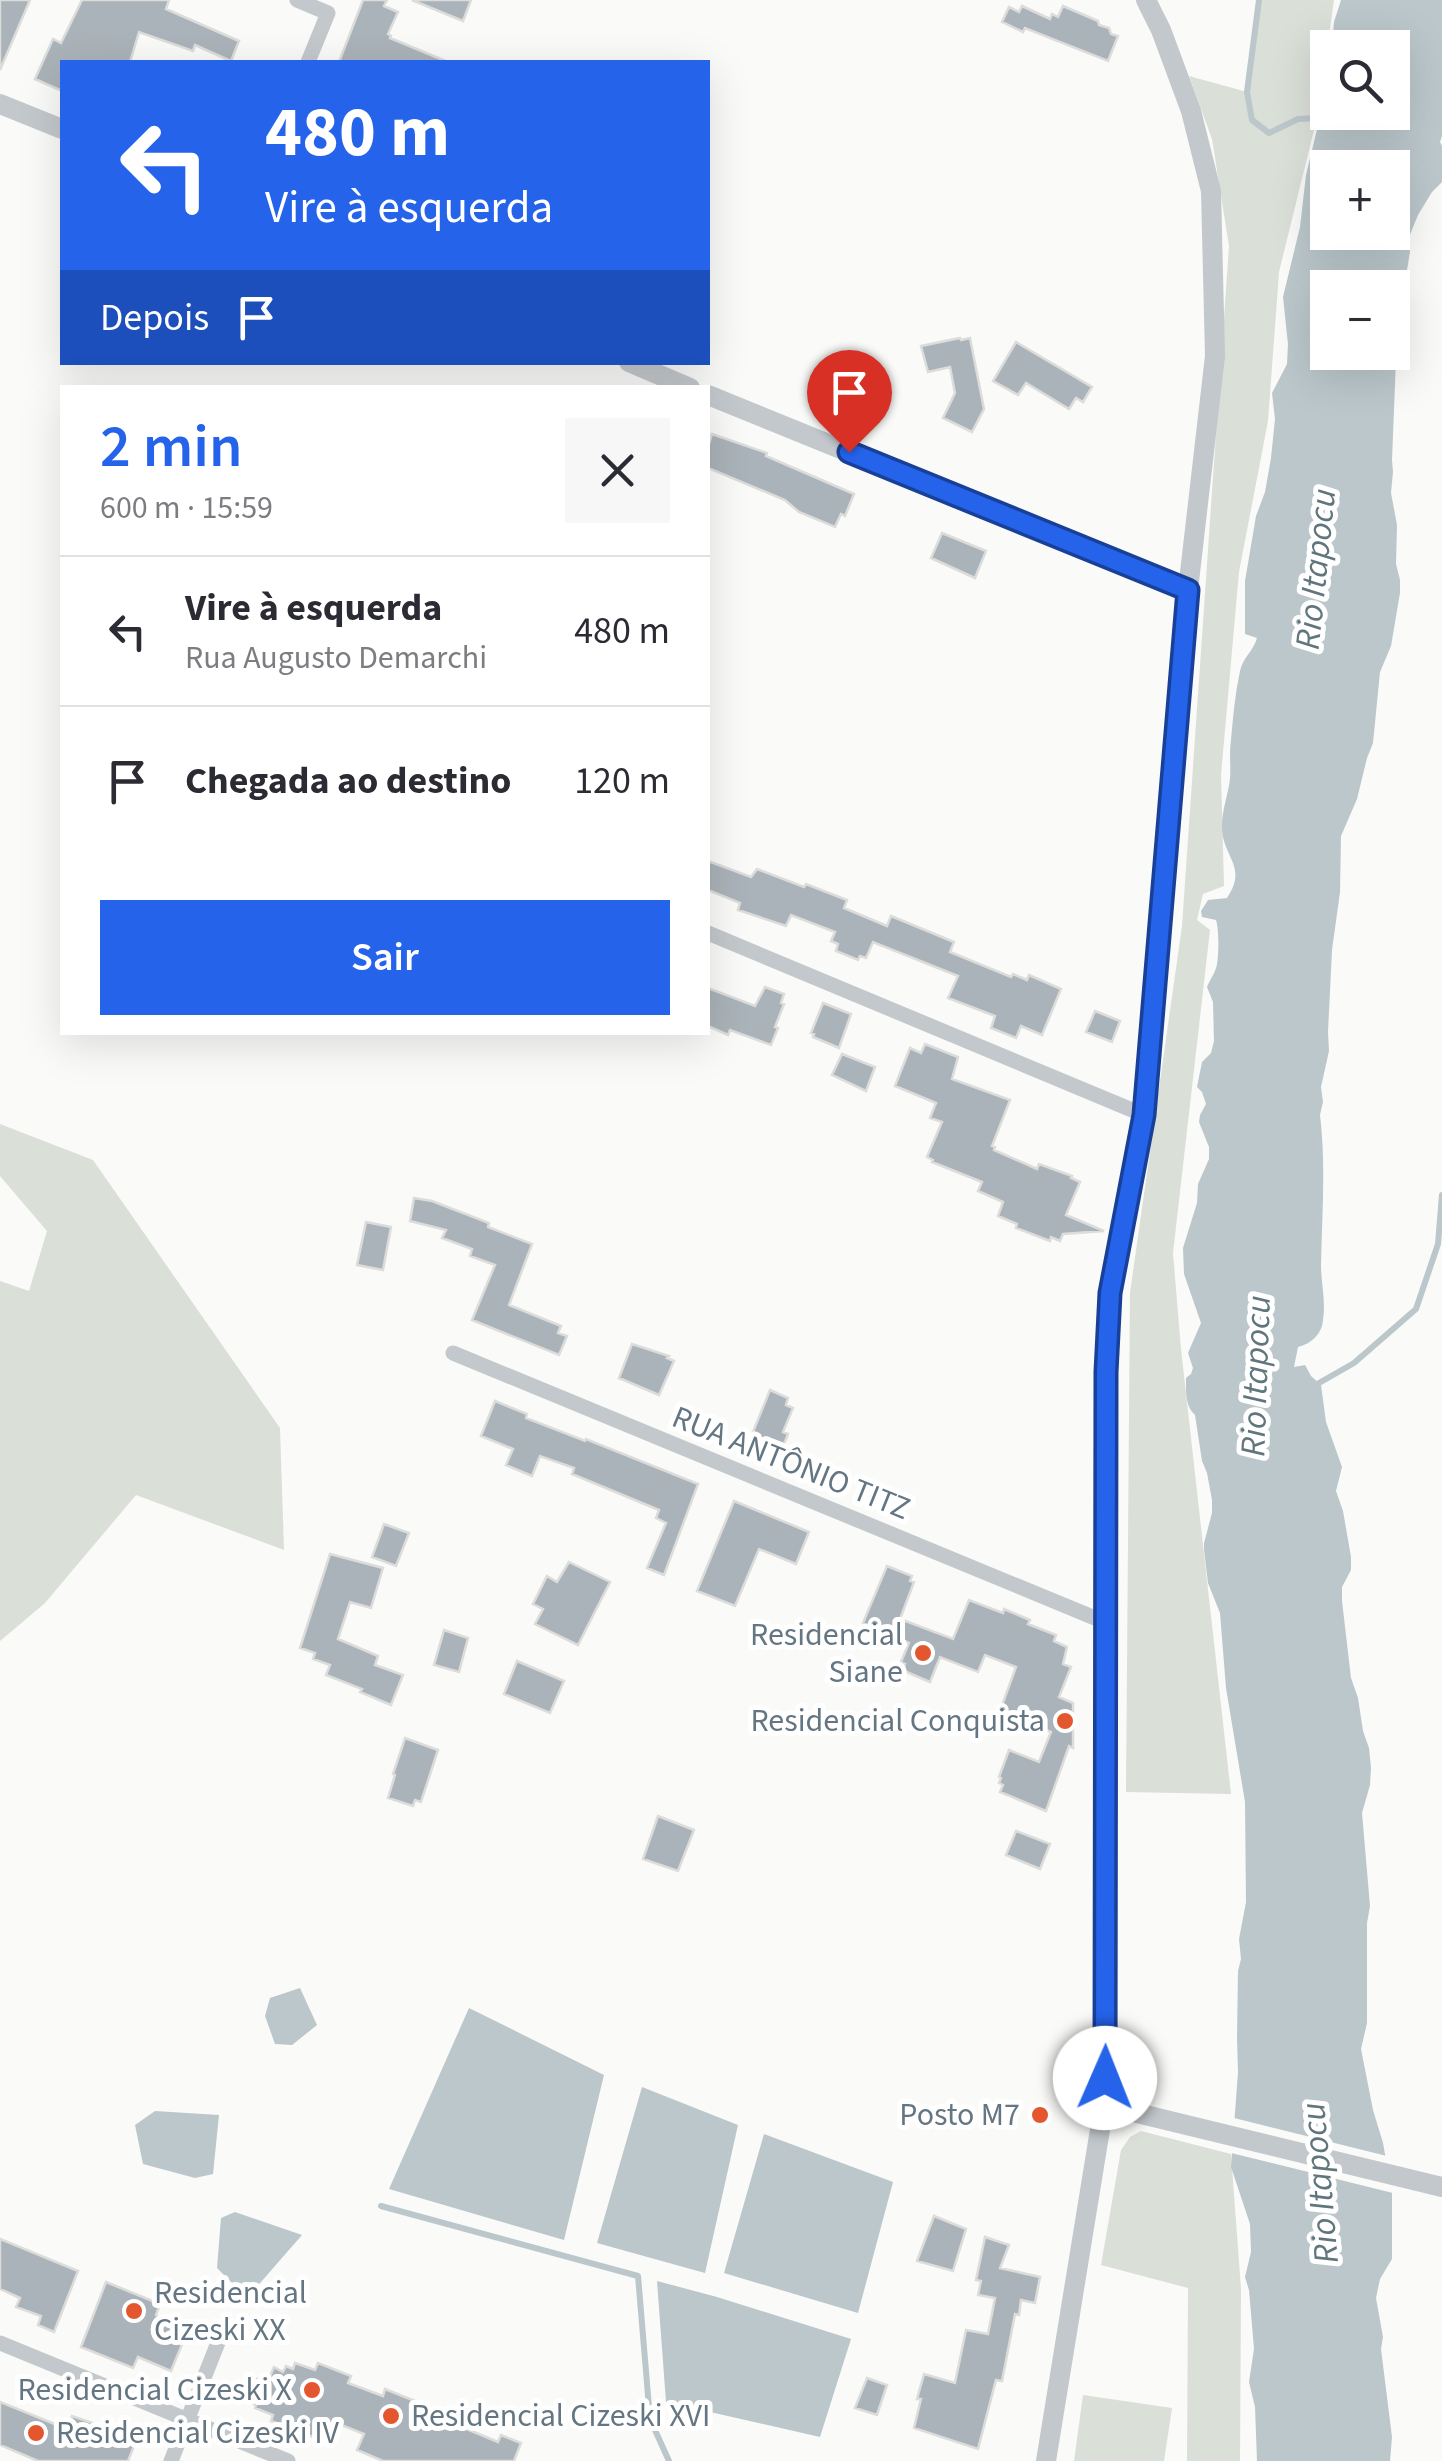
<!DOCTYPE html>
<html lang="pt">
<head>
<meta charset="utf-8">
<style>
	body { margin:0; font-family:"Source Sans 3",sans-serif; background:#f7f7f7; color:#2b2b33; height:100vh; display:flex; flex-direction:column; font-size:38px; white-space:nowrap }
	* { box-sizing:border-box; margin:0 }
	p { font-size:32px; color:#7c7c81 }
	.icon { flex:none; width:55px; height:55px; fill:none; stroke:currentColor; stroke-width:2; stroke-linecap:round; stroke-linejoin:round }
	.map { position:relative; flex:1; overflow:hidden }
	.sheet { position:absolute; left:60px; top:385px; width:650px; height:650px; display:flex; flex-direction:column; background:#fff; border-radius:0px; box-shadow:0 10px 40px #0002 }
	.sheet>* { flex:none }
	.banner { position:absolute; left:60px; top:60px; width:650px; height:305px; border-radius:0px; box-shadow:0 10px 40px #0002; background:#2563eb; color:#fff; overflow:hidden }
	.controls { position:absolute; left:1310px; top:30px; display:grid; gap:20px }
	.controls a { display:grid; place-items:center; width:100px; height:100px; border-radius:0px; background:#fff; box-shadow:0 10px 40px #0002; font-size:50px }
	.pin { position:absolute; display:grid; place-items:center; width:85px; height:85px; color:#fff; margin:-102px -42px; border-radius:50% 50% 50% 0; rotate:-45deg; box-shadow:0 0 10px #0007 }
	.pin .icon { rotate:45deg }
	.me { position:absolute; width:110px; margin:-55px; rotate:1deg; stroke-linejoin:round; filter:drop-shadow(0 0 8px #0008) }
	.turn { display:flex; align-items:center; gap:35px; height:210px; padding:0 40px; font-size:45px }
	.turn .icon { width:130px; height:130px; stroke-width:2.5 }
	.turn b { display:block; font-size:70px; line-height:85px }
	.then { display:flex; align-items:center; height:95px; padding:0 40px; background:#0003; gap:20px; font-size:38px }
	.round { display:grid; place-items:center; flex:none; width:105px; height:105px; border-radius:0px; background:#f7f7f7 }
	.summary { display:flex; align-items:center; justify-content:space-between; height:170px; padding:0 40px }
	h1 { font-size:60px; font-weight:600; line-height:75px; color:#2563eb }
	.primary-button { display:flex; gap:20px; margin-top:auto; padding:20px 40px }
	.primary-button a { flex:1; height:115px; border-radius:0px; background:#2563eb; color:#fff; font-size:40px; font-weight:600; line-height:115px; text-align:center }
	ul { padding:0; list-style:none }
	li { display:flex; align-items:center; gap:30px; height:150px; padding:0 40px; border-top:2px solid #e1e1e2 }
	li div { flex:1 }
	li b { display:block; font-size:38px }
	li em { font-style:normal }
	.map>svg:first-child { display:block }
	.green { fill:#dadfd7 }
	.water { fill:#bbc7cb; fill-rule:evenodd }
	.pier { fill:#fafaf8 }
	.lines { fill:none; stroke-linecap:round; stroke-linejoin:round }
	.stream { stroke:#bbc7cb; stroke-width:6 }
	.building { fill:#aab3b9; stroke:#dcdcda; stroke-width:2.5 }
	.minor { stroke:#c3c8cc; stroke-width:15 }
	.tertiary { stroke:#c3c8cc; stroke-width:20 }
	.route-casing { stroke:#184099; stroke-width:25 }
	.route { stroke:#2563eb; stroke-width:18 }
	.poi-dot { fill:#e4572e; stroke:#fff; stroke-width:4 }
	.labels { text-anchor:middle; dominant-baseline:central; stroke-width:10; stroke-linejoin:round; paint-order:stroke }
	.street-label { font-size:32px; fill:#657683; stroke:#fff }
	.poi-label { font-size:32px; fill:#657683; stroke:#fff; text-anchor:end }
	.water-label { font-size:35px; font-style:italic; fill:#60757c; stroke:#fff }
</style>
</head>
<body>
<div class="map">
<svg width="1442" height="2461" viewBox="0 0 1442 2461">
	<rect width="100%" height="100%" fill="#fafaf8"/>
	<path class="green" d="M1259,0H1334L1317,118L1279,272L1268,421L1239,572L1221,775L1224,886L1203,894L1197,920L1210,930L1173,1253L1181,1349L1231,1794L1126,1792L1130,1293L1182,926L1229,246L1212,139L1189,76L1247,92Z
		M0,1124L93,1160L280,1428L284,1550L136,1495L45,1603L0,1641V1281L29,1291L47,1231L0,1176Z
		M1141,2131L1231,2154L1241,2289L1240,2461H1187L1188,2288L1101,2265L1121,2150L1130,2137Z
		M1083,2395L1172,2408L1164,2461H1074Z"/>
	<path class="water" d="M1341,0H1442V136L1440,142L1442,146V182L1432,192L1418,215L1409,237L1410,252L1402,300L1396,359L1392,460L1393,472L1391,493L1397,525L1396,564L1400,580V593L1391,646L1380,672L1373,743L1367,758L1357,799L1341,836L1340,892L1332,950L1328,1032L1329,1051L1321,1087L1323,1102L1320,1115C1326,1164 1322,1215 1321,1265C1321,1283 1326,1302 1323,1320C1322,1334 1311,1344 1298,1347L1294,1367L1305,1365L1311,1376L1321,1385L1326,1422L1342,1467L1336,1491L1343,1511L1351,1557V1570L1342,1587V1601L1351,1678L1358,1698L1363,1731L1369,1748L1371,1768L1370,1785L1362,1813L1370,1906L1367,1923V2023L1361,2049L1373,2110L1383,2143L1392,2193V2259L1380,2279L1376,2298L1383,2337L1381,2349L1392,2437L1390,2461H1257L1255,2407L1249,2382L1254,2349L1249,2290L1245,2277L1251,2252L1250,2224L1231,2167L1238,2072L1237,2038L1238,1971L1241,1959L1239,1939L1246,1902L1245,1802L1226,1688L1220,1613L1208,1583L1204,1550V1543L1212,1513V1500L1207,1473L1202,1461L1195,1415C1185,1406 1186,1391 1186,1378L1191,1374L1193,1368L1188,1353L1201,1323L1184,1274L1183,1248L1197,1203L1198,1184L1209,1159V1147L1199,1122L1200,1115L1206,1104L1202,1092L1197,1087L1202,1062L1211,1053L1214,1041L1213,1002L1207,987C1210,979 1216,972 1217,964C1219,953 1219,929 1216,920L1202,917L1201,911L1208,900L1227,898C1249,865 1221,857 1222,825C1222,810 1228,795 1230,779C1231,766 1229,753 1231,740C1233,717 1235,694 1240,671C1243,657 1253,652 1257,638L1245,634V581L1256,516L1265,492L1271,458L1275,419L1272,393L1287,364L1288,344L1283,297L1300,227L1306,175L1327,88L1328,112H1392V48L1332,47L1334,22ZM1328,168H1392V232H1328ZM1328,288H1392V352H1328Z
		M300,1988L317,2025L292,2045L275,2044L265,2016L270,1998Z
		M469,2008L604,2075L564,2240L389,2189Z
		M642,2087L738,2125L705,2273L597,2243Z
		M155,2111L219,2115L213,2174L195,2178L143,2164L135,2125Z
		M764,2134L893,2182L858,2313L724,2273Z
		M235,2212L302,2235L247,2298L217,2268L221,2218Z
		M657,2281L717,2297L851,2339L820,2437L666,2402Z"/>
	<path class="pier" d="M1230,2117L1391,2157L1397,2194L1227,2152Z"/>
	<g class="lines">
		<path class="stream" d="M1259,0L1247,92L1252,120L1269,133L1298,119L1317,118
			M1312,1387L1354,1363L1416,1309L1438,1244L1442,1195
			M381,2206L638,2276L650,2419L669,2461"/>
	</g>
	<path class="building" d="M0,0H30L0,70Z
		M82,0H169L166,9L239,41L231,61L195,45L193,51L139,32L130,62H62V91L35,79L53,39L61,43Z
		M363,0H387L384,6L398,12L388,34L391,36L390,38L448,62H339Z
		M412,0H471L463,21Z
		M1022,6L1050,19L1052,14L1058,17L1063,6L1098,21L1099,25L1109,28L1111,34L1118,36L1108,61L1025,28L1023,32L1002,22L1009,7L1019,12Z
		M960,338L961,340L970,338L984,409L972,432L943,418L955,393L950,367L928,372L921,346Z
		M1016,342L1092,387L1083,402L1076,398L1069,409L1026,383L1018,395L993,381Z
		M712,434L767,453L766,456L854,494L845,516L841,514L835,527L799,512L785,500L708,468V447Z
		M942,533L986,551L975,578L931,558Z
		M708,861L751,877L757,869L804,887L806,884L847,900L844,908L887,926L891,916L954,942L950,952L1011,977L1013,974L1027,980L1029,975L1061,989L1042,1035L1021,1026L1016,1038L991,1028L995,1016L948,998L958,976L873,942L866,958L860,956L858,960L836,951L838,944L831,941L835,932L791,915L786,926L738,910L740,903L708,890Z
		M765,987L784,994L781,1003L784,1004L775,1027L778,1028L771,1045L730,1030L728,1035L708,1026V988L755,1006Z
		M823,1003L851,1014L839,1048L813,1037L814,1034L811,1033Z
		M1095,1011L1120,1021L1112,1042L1086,1032Z
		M925,1044L958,1057L952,1079L1010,1100L992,1146L995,1147L994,1150L1037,1169L1039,1164L1072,1176L1071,1178L1080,1182L1066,1215L1104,1231L1063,1234L1060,1241L1051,1237L1050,1241L1016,1228L1017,1224L998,1216L1003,1202L978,1191L982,1182L932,1162L933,1160L927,1157L942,1122L930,1118L936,1103L895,1086L910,1048L921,1053Z
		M842,1054L875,1067L866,1091L832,1075Z
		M414,1198L432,1201L489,1223L488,1227L532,1244L509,1305L561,1326L558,1333L567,1336L559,1355L472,1320L495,1265L470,1256L472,1249L442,1238L446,1230L410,1221Z
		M366,1222L391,1227L383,1270L357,1265Z
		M632,1344L669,1356L667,1358L674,1361L659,1395L619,1378Z
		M770,1390L788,1398L786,1405L793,1408L783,1432L788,1434L782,1449L751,1437Z
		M495,1401L527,1414L526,1418L585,1441L586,1439L698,1484L664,1575L647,1568L666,1523L656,1518L659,1510L572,1474L574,1468L540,1456L532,1476L506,1465L513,1449L481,1436Z
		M734,1501L809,1532L796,1564L759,1549L735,1606L697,1591Z
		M384,1524L409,1533L396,1566L372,1557Z
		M330,1554L383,1568L371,1608L350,1602L338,1639L378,1656L375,1665L403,1675L391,1705L360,1692L362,1689L326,1675L330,1665L313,1659L315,1653L300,1648Z
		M569,1562L610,1582L578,1645L535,1624L543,1609L533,1604L547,1576L557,1582Z
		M887,1566L912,1576L910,1581L914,1582L900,1619L953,1639L969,1600L1003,1613L1004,1609L1030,1620L1028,1624L1056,1635L1054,1641L1067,1647L1063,1664L1071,1667L1059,1697L1073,1703V1748L1069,1746L1046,1811L1000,1792L1003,1785L999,1783L1001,1778L999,1777L1009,1750L1039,1762L1051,1732L1000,1711L1016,1667L985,1655L978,1672L940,1657L930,1682L902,1670L905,1664L901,1662L909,1643L863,1623Z
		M444,1630L468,1638L459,1672L434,1665Z
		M517,1661L564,1681L550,1713L504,1694Z
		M405,1738L438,1750L421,1802L415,1800L413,1806L388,1798L395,1775L393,1774Z
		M658,1816L694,1830L678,1871L643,1859Z
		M1016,1831L1050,1844L1040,1869L1006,1855Z
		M934,2216L966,2229L953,2271L917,2261Z
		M985,2237L1009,2245L1000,2268L1040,2277L1035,2303L1021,2300L1019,2315L1015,2314L1002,2381L996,2380L978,2449L914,2428L921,2399H917L924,2374L955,2383L966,2330L988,2334L995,2298L978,2295L981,2281L976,2280Z
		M0,2239L78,2271L54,2332L38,2325L41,2316L16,2307L20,2298L0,2289Z
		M106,2282L160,2304L156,2315L173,2322L171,2327L187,2332L171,2371L138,2357L133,2368L81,2347Z
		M295,2363L315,2370L318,2363L351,2376L348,2383L383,2396L385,2389L440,2411L438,2417L498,2442L501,2435L521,2443L514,2461H383L357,2450L364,2434L334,2422L326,2442L271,2421L273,2415L255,2408L256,2405L240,2398L249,2376L267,2383L274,2367L283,2372L286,2366L293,2369Z
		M867,2378L887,2385L877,2415L855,2408Z
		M0,2402L67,2429L72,2416L131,2436L130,2439L136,2441L128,2461H38L0,2445Z"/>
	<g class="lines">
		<path class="minor" d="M297,0L328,13L308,62
			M708,933L1144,1115
			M453,1353L1107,1623
			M0,2343L288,2461
			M171,2461L221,2335"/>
		<path class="tertiary" d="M0,104L62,129
			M629,362L690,388
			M708,395L1188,590
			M1104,2105L1442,2187
			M1046,2461L1104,2105L1107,1623L1106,1372L1110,1293L1144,1115L1188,590L1215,356L1211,191L1191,111L1161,30L1146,0"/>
	</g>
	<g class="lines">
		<g class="route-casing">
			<path id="route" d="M849,452L1188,590L1144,1115L1110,1293L1106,1372L1105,2078"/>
		</g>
		<use href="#route" class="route"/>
	</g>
	<g class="poi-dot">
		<circle cx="923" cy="1653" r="10"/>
		<circle cx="1065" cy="1721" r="10"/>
		<circle cx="1040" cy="2115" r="10"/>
		<circle cx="134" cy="2311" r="10"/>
		<circle cx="312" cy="2390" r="10"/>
		<circle cx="391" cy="2416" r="10"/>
		<circle cx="36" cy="2433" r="10"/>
	</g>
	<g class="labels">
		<g class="street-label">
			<text transform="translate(791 1463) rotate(22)">RUA ANTÔNIO TITZ</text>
		</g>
		<g class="poi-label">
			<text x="903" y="1635">Residencial<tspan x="903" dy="37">Siane</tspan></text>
			<text x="1045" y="1721">Residencial Conquista</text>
			<text x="1020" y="2115">Posto M7</text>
			<text x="154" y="2293" text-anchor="start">Residencial<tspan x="154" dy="37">Cizeski XX</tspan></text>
			<text x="292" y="2390">Residencial Cizeski X</text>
			<text x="411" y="2416" text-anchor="start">Residencial Cizeski XVI</text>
			<text x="56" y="2433" text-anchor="start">Residencial Cizeski IV</text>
		</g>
		<g class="water-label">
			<text transform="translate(1316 569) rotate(-84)">Rio Itapocu</text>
			<text transform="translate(1256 1376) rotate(-88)">Rio Itapocu</text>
			<text transform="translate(1320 2183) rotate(-95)">Rio Itapocu</text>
		</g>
	</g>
</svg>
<div class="controls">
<a><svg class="icon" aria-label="search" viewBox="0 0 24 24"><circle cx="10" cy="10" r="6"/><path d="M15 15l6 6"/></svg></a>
<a>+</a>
<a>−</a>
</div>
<div class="pin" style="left:849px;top:452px;background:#d93025"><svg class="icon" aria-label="arrive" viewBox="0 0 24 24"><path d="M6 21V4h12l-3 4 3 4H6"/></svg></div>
<svg class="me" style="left:1105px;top:2078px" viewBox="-20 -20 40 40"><circle r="19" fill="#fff"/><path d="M0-13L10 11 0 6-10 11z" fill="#2563eb"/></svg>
<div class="banner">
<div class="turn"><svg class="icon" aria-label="left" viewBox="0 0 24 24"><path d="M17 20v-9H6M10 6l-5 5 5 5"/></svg><div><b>480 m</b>Vire à esquerda</div></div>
<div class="then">Depois<svg class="icon" aria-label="arrive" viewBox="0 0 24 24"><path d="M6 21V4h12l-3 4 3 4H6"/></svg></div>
</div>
<section class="sheet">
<div class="summary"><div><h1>2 min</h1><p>600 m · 15:59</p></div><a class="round"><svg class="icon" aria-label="close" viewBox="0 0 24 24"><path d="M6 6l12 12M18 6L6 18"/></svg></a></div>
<ul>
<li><svg class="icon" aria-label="left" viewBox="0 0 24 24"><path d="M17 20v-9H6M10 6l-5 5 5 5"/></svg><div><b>Vire à esquerda</b><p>Rua Augusto Demarchi</p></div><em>480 m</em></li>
<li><svg class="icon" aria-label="arrive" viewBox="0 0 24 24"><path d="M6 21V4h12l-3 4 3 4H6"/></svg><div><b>Chegada ao destino</b></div><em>120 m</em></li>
</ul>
<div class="primary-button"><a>Sair</a></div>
</section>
</div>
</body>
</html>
